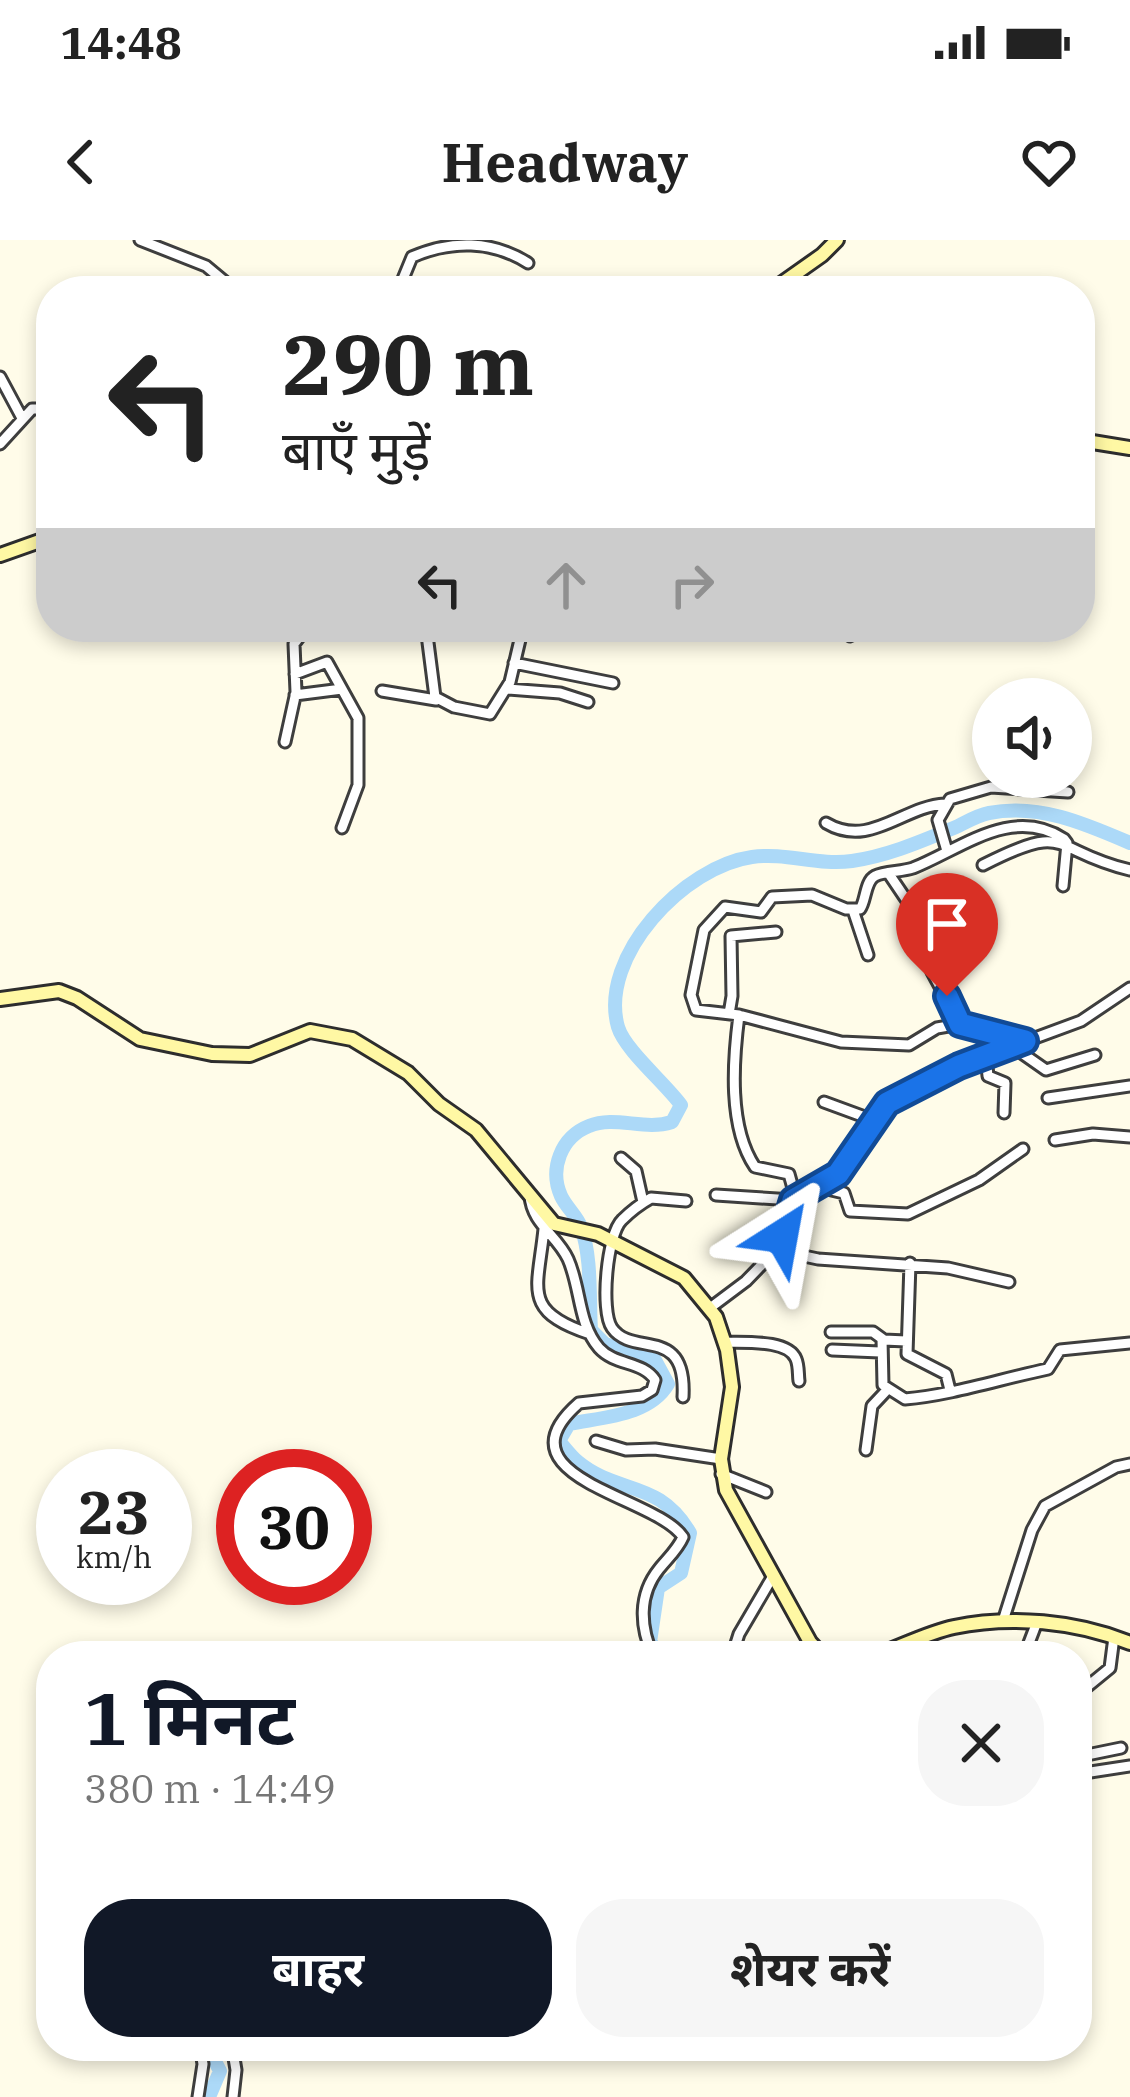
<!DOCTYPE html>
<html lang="hi">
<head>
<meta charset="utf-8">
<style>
	body { margin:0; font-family:"IBM Plex Serif","Noto Sans Devanagari",serif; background:#f6f6f6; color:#222; height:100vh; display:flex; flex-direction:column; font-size:45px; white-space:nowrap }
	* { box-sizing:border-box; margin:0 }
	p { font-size:39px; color:#767676 }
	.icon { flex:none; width:66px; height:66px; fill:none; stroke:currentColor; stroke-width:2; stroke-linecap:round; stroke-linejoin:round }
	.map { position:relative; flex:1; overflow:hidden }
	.sheet { position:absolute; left:36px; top:1401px; width:1056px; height:420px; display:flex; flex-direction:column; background:#fff; border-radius:48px; box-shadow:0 6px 18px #0003 }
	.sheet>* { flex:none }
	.guide { position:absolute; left:36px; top:36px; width:1059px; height:366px; border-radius:48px; box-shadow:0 6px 18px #0003; background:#fff; color:#222; overflow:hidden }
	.fabs { position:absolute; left:972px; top:438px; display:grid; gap:24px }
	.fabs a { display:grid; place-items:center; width:120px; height:120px; border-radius:50%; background:#fff; box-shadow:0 6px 18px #0003; font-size:60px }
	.speed { position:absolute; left:36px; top:1209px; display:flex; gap:24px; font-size:60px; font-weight:700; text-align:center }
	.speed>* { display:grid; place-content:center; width:156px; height:156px; border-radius:50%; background:#fff; box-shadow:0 6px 18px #0003; line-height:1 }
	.speed small { font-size:30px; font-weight:400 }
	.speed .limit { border:18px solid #d22; background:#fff; color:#111 }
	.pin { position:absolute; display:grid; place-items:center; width:102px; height:102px; color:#fff; margin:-123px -51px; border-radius:50% 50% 50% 0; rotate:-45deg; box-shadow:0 0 12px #0007 }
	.pin .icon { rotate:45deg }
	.me { position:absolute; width:132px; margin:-66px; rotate:34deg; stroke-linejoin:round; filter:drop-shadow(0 0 9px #0008) }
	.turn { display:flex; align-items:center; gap:42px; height:252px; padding:0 48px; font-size:54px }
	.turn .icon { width:156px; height:156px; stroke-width:2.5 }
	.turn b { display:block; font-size:84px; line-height:102px }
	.lanes { display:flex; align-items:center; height:114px; padding:0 48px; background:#0003; justify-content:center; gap:60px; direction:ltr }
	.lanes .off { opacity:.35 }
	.round { display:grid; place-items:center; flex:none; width:126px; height:126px; border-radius:48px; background:#f6f6f6 }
	.headline { display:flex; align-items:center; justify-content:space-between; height:204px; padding:0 48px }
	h1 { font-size:72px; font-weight:700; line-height:90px; color:#111827 }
	.cta { display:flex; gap:24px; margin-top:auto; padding:24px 48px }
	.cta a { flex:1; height:138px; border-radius:48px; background:#111827; color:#fff; font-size:48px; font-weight:700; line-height:138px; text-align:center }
	.cta a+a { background:#f6f6f6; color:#222 }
	.status { display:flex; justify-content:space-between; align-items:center; height:84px; padding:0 60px; background:#fff; direction:ltr }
	.status svg { height:33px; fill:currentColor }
	header { display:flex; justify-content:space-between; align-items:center; height:156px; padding:0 48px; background:#fff; font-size:54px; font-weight:700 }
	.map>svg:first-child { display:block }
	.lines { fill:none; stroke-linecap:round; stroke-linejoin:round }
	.river { stroke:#acd9f8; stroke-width:14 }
	.street-casing { stroke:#3e3e3e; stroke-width:15 }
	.secondary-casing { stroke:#2d2d2d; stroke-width:18 }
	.street { stroke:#fff; stroke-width:9 }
	.secondary { stroke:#fff8a4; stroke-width:12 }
	.route-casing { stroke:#114b97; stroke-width:30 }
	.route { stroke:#1a73e8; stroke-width:21 }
</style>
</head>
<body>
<div class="status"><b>14:48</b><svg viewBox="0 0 49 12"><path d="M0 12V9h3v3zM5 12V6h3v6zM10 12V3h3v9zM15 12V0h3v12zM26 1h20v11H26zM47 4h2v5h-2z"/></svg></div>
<header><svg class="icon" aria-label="back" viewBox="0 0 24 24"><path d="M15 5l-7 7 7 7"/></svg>Headway<svg class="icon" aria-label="heart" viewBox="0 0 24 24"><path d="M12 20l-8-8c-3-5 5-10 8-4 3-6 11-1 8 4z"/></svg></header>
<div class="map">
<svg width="1130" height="1857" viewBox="0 0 1130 1857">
	<rect width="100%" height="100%" fill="#fffce9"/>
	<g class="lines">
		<path class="river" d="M662,1416L650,1402L658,1348L681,1333L690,1293C659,1239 618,1255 578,1222C571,1216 565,1208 559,1201L569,1184C603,1177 649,1176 668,1144L655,1120L605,1104L591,1090C589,1059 592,1017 581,987C577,976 566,967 561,956C549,929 561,897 589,886C615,875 644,891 672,882L681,865C665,843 625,810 618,787C598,716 685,626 752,617C786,612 818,626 852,621C888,616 922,601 956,587C966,582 978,575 989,573C1039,563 1086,584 1130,603
			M207,1806L220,1831L209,1857"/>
		<g class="street-casing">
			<path id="street" d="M140,0L206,26L236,51
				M398,51L412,17C451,0 492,0 528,23
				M0,137L22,178
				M0,204L32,169H40L51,180
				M426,387L435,457L454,467L490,474L510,442L523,387
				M848,387L850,396
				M522,390L546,394L581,392
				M514,423L613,443
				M295,434L327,422L358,478V545L342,588
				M507,449L560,453L588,462
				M382,451L436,460
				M295,455L342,449
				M285,502L296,452L294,404L307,387
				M826,583C870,609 903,566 945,564
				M947,611L938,580L950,559L991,547L1068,552
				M983,625C1071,580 1050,611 1130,630
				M889,634L920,680L932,732L960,784
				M853,670L868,715
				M729,774L732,756L731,696L776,692
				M739,775C733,821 728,887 755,927L789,934L796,959
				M1025,801L960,784L937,788L909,805L841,802L739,775L696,770L691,755L704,690L725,667L761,672L772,657L812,655L846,669H860C866,661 865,641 875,636C885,631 901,632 913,628C961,609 1012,565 1064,599L1067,603L1063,646
				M1013,807L1046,830L1095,815
				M986,817L988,836L1005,843L1004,873
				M1048,858L1130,846
				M824,862L873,880
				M1055,900L1093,894L1130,897
				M621,918L636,931L643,962
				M819,947L844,953L850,971L908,974L979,940L1023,909
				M716,955L793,960
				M530,956C532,984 557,995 568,1019C581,1048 578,1084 599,1108C615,1126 643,1121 655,1140L652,1150L642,1156L579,1163C493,1238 656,1256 683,1297C678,1309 668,1318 659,1329C638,1355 640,1387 653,1416
				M544,989C538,1049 521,1071 590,1094
				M776,1010L818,1019L948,1028L1009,1042
				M910,1023L907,1114L946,1134L950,1150
				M710,1068L746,1041L776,1010L793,960L838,933L887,863L959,826L1081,781L1130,748
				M831,1092H873L884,1100L906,1101
				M882,1099L883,1145L905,1159C952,1155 1000,1139 1048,1129L1060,1110L1130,1103
				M725,1102C743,1103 788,1099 796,1119C799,1126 798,1134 799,1141
				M832,1110L880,1112
				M683,1157C687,1084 633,1118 612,1088C600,1071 607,994 622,980C629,973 642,963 651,958L686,961
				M596,1201L626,1210L655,1209L721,1219
				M866,1210L872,1166L887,1150
				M721,1234L766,1252
				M1003,1381L1032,1290L1045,1266L1116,1227L1130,1224
				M732,1416L739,1394L773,1336
				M1024,1416L1037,1382
				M1077,1455L1110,1428L1114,1397
				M1077,1512L1083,1518L1084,1533L1130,1526
				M1082,1516L1121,1508
				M232,1806L236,1830L233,1857
				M198,1857L203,1824L200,1806"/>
		</g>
		<g class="secondary-casing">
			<path id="secondary" d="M771,51L822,15L837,0
				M1080,200L1130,208
				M0,315L51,297
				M0,759L59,751L77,758L140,799L212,814L250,815L310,791L352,799L408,833L439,864L476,890L554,984L598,994L684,1038L716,1077L727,1110L732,1147L721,1219L726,1250L810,1402L823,1416
				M874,1416C901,1407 926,1393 954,1387C1010,1375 1077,1381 1130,1403"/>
		</g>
		<use href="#street" class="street"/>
		<use href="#secondary" class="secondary"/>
	</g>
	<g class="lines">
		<g class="route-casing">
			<path id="route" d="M782,996L793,960L838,934L887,863L959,826L1025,801L960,784L947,756"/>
		</g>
		<use href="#route" class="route"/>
	</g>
</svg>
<div class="fabs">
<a><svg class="icon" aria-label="sound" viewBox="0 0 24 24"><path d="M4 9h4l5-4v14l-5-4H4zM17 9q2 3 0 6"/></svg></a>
</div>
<div class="speed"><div>23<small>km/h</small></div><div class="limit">30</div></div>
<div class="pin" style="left:947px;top:756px;background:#d93025"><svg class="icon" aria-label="arrive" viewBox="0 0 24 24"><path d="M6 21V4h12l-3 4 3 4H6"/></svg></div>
<svg class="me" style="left:782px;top:996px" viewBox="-20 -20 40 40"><path d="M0-17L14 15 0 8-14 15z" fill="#1a73e8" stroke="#fff" stroke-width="4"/></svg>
<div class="guide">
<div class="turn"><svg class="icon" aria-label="left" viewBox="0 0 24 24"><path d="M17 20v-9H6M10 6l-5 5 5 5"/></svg><div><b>290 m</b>बाएँ मुड़ें</div></div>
<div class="lanes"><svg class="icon" aria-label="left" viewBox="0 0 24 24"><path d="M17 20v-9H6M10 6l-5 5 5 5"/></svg><svg class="icon off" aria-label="ahead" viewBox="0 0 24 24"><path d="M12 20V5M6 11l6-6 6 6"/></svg><svg class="icon off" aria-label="right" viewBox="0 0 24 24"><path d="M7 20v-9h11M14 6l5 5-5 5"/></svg></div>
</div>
<section class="sheet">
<div class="headline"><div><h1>1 मिनट</h1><p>380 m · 14:49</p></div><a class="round"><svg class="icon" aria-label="close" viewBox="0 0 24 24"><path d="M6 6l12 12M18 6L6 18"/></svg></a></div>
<div class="cta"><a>बाहर</a><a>शेयर करें</a></div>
</section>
</div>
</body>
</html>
